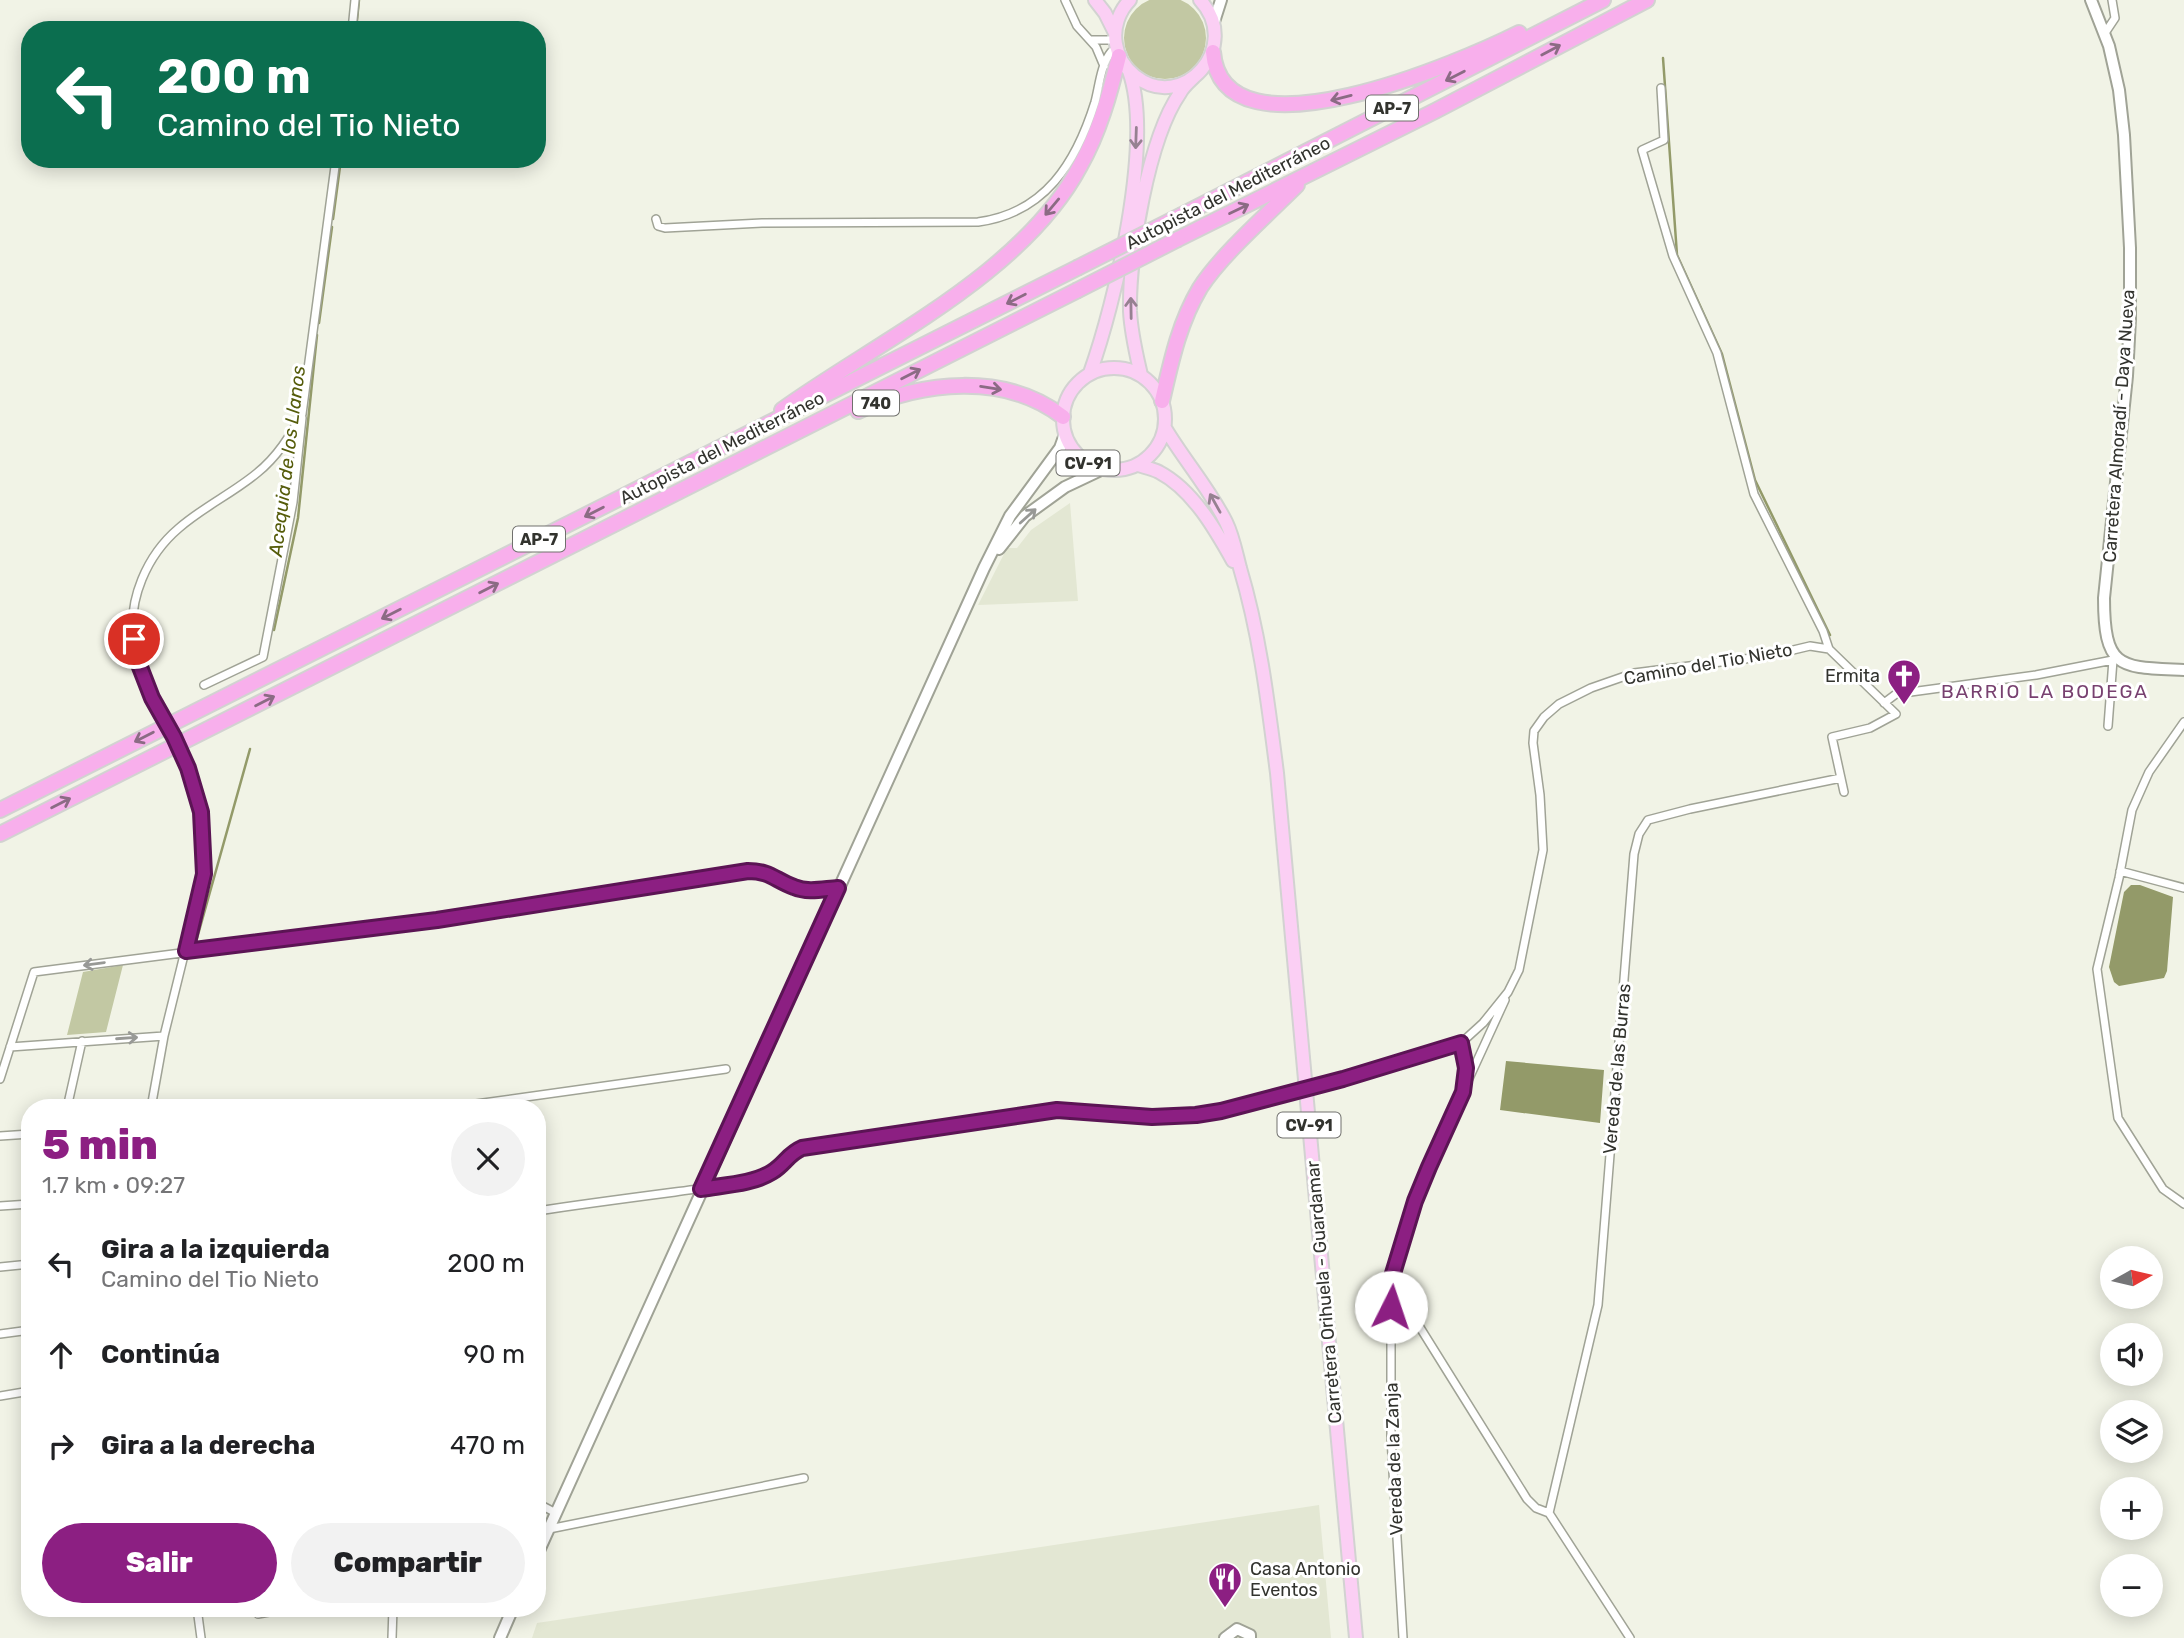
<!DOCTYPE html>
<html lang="es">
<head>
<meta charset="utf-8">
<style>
	body { margin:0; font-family:Rubik,sans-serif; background:#f2f2f2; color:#202124; height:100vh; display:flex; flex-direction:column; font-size:26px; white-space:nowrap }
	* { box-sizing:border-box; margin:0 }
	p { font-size:23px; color:#757577 }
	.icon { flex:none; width:38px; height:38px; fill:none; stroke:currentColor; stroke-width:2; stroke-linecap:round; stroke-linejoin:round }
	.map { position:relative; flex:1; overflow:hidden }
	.details { position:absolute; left:21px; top:1099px; width:525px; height:518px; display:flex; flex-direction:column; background:#fff; border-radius:28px; box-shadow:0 4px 18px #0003 }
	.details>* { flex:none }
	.guide { position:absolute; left:21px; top:21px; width:525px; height:147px; border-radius:28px; box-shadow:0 4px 18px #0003; background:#0b6e4f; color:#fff; overflow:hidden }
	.needle { width:46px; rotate:82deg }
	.fabs { position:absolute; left:2100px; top:1246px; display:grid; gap:14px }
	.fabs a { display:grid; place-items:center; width:63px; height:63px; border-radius:50%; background:#fff; box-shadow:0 4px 18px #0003; font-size:35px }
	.pin { position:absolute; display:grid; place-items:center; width:60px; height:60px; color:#fff; margin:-30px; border:4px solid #fff; border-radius:50%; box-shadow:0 2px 7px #0007 }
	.me { position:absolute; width:77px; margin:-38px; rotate:4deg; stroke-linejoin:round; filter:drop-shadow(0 0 5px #0008) }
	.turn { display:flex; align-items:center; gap:24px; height:147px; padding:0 21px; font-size:32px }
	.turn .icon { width:91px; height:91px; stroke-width:2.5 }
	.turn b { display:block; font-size:49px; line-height:60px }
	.round { display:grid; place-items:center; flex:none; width:74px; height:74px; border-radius:37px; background:#f2f2f2 }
	.summary { display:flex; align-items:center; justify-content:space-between; height:119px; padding:0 21px }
	h1 { font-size:42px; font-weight:800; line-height:52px; color:#8c1f82 }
	.button { display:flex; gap:14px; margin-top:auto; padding:14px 21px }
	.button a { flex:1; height:80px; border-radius:42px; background:#8c1f82; color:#fff; font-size:28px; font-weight:800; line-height:80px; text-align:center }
	.button a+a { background:#f2f2f2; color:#202124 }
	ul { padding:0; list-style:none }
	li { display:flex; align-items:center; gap:21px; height:91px; padding:0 21px }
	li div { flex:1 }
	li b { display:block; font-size:26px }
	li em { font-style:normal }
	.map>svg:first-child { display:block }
	.built { fill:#e3e7d3 }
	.green { fill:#c2c8a3 }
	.water { fill:#939a69 }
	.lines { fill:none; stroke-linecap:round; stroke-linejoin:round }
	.stream { stroke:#939a69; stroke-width:2.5 }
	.street-casing { stroke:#a0a396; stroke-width:10 }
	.secondary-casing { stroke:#a0a396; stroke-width:14 }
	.primary-casing { stroke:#d2d2d1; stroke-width:16 }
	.highway-casing { stroke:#d2d2d1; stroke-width:18 }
	.street { stroke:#fff; stroke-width:7 }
	.secondary { stroke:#fff; stroke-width:10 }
	.primary { stroke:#fbcff4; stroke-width:12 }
	.highway { stroke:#f8afec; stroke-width:14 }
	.street-bridge-casing { stroke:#a0a396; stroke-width:10; stroke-linecap:butt }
	.highway-bridge-casing { stroke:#d2d2d1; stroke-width:18; stroke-linecap:butt }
	.street-bridge { stroke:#fff; stroke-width:7 }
	.highway-bridge { stroke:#f8afec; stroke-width:14 }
	.oneway { stroke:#8b6b84 }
	.oneway2 { stroke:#968191 }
	.oneway3 { stroke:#989996 }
	.route-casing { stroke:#5b1454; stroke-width:18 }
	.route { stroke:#8c1f82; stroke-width:12 }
	.labels { text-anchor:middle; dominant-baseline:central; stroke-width:6; stroke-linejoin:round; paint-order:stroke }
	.shield { fill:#fff; stroke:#70706d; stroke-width:2 }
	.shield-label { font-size:16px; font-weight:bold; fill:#32332e }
	.street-label { font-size:18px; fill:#32332e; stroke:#fff }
	.poi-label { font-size:18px; fill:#32332e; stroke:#fff; text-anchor:end }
	.water-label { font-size:19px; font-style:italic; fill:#555c0a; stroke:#fff }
	.neighbourhood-label { font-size:19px; letter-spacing:2px; fill:#784170; stroke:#fff }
</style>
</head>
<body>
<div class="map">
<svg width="2184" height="1638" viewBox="0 0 2184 1638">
	<rect width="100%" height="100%" fill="#f1f3e6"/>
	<path class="built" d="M1070,503L1078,601L978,605L1007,548H1017L1031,530Z
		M1319,1505L1331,1638H532L537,1623Z"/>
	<path class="green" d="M1124 38a41 41 0 1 1 82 0a41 41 0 1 1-82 0Z
		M123,965L106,1032L67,1035L83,972Z"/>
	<path class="water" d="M2131,885H2140L2173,897L2167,971L2164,978L2119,986L2114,982L2109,967L2124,892Z
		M1506,1061L1604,1070L1600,1123L1500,1110Z"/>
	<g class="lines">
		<path class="stream" d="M356,30L359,0
			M1663,58L1677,255L1722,354L1755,480L1830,635
			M333,219L341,159
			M319,323L332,227
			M274,630L298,518L317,335
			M196,942L250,749"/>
		<g class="street-casing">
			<path id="street" d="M1065,0L1077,26L1096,47L1104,66
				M352,30L355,0
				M2105,33L2115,18L2112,0
				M1090,40H1115
				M1661,88L1664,140L1642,150L1673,256L1717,353L1754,494L1823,631L1829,649L1896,714L1870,728L1832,737L1844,792
				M656,219L658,226L665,228L762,223L978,222C1045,213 1076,163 1095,102C1099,87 1101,64 1111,52
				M204,685L263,657L293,502L302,418
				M152,698C145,680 138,662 134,642C127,600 147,555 179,528C203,507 233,493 257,473C277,457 290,436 302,414L336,159
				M1884,703L1896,694L2036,675L2118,659
				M2184,722L2149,772L2132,810L2119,878L2097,969L2118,1118L2163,1189L2184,1204
				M2108,726L2113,660
				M2120,871L2184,888
				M10,1047L164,1036
				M0,1079L34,972L437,920L748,871C770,871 775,880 794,887C808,893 823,890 838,888
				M1343,1079L1461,1043L1483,1023L1508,992L1519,970L1543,850L1540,795L1533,743L1534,731L1544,717L1559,704L1591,688L1634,673L1768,656L1810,646L1829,649
				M1466,1085L1505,1000
				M67,1108L82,1041
				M151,1108L164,1036L204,874L201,812L188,768
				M447,1108L726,1069
				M0,1136L30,1134
				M0,1206L30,1204
				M537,1211C583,1204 629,1198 675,1192C703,1188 733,1186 760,1178C778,1172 785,1155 802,1148L1057,1110L1173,1117L1221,1110L1257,1101
				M0,1267L30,1264
				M1391,1281L1527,1499L1536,1508L1549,1513L1630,1638
				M0,1334L30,1330
				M0,1396L30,1391
				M537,1503L556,1513
				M1549,1513L1598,1305L1634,854L1639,834L1648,820L1690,809L1841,778
				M549,1529L804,1478
				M197,1608L201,1638
				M258,1614L291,1608
				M392,1638L393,1608
				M1403,1638L1391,1438V1281L1429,1167L1463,1092L1466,1068L1461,1043"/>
		</g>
		<g class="secondary-casing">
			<path id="secondary" d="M2091,0L2109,46L2119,90L2124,135L2130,248V319L2127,376L2104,598C2104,671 2121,667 2184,670
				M1214,22L1221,0
				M999,549L1025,516L1065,487L1103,469
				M537,1555L984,568L1010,516L1060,448L1065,434
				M500,1638L513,1608
				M1225,1638L1237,1629L1250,1635V1638"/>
		</g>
		<g class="primary-casing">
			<path id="primary" d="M1095,0L1105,13L1115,33
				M1130,0C1119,11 1113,28 1116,44C1118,57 1125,68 1135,76C1183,114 1243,46 1200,0
				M1063 419a51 51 0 1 1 102 0a51 51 0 1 1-102 0Z
				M1090,373C1115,303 1154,141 1129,71
				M1141,375C1136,353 1131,333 1130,311C1129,256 1148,139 1180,93C1183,87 1189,82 1194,77
				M1165,428C1184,460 1209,488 1226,522C1233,536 1236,553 1240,568C1260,635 1268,703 1277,773L1356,1638
				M1138,465C1144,467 1153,469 1159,472C1193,490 1215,529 1233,561"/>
		</g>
		<g class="highway-casing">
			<path id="highway" d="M1213,52C1222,167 1465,60 1519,33
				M1182,215L1603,0
				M1178,239L1435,111L1647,0
				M1162,401C1171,362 1179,323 1200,288C1221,255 1268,214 1297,185
				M782,410C878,341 1023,274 1080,166C1099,133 1110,93 1119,56
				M858,411C922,381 1005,372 1063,417
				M0,810L1077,268
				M0,834L1076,291"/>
		</g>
		<use href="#street" class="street"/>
		<use href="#secondary" class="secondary"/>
		<use href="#primary" class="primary"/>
		<use href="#highway" class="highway"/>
		<g class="street-bridge-casing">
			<path id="street-bridge" d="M152,698L165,718L188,768
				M1257,1101L1343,1079"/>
		</g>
		<g class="highway-bridge-casing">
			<path id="highway-bridge" d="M1077,268L1182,215
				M1076,291L1178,239"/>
		</g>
		<use href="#street-bridge" class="street-bridge"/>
		<use href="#highway-bridge" class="highway-bridge"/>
	</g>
	<defs><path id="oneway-shaft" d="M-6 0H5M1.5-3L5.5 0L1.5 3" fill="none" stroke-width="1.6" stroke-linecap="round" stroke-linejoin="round" transform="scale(1.75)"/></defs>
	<g class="oneway">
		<use href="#oneway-shaft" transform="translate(1551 50) rotate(-28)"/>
		<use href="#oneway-shaft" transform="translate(1455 76) rotate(153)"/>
		<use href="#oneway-shaft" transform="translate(1341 98) rotate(166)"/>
		<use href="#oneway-shaft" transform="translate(1052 207) rotate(130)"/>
		<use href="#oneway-shaft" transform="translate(1239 209) rotate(-26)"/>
		<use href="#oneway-shaft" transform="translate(1016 299) rotate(153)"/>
		<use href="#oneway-shaft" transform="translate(911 374) rotate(-27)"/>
		<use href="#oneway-shaft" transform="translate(991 388) rotate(9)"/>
		<use href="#oneway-shaft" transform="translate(594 512) rotate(153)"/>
		<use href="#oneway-shaft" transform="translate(489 588) rotate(-27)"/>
		<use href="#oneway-shaft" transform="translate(391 614) rotate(153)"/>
		<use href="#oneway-shaft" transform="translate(265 701) rotate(-27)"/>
		<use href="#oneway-shaft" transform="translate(144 737) rotate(153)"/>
		<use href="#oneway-shaft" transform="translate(61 803) rotate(-27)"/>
	</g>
	<g class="oneway2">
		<use href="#oneway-shaft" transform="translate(1136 138) rotate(92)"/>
		<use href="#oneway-shaft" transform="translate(1131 308) rotate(-91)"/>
		<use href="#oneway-shaft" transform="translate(1215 503) rotate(-119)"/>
	</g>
	<g class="oneway3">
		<use href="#oneway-shaft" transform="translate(1028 516) rotate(-42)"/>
		<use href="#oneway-shaft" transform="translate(94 964) rotate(172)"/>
		<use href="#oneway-shaft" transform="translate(127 1038) rotate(-4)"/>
	</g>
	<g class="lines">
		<g class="route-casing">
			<path id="route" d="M134,639L140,667L152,698L174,737L188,768L201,812L204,874L186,951L437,920L748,871C770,871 775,880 794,887C808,893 823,889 838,888L701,1189C724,1185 753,1184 772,1172C785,1164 788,1154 802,1148L1057,1110L1152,1117L1196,1115L1221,1111L1343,1079L1461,1043L1466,1068L1463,1092L1429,1167L1415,1201L1391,1280V1307"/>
		</g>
		<use href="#route" class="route"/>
	</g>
	<defs>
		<g id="church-pin" transform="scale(1.75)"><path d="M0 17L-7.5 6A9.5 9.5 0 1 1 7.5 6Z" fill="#8c1f82" stroke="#fff"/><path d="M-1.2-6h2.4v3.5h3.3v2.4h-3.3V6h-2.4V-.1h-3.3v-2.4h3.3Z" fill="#fff"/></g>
		<g id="restaurant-pin" transform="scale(1.75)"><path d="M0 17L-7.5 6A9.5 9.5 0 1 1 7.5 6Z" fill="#8c1f82" stroke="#fff"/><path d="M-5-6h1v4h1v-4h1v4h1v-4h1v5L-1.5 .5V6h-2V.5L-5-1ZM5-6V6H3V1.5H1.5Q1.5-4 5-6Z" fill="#fff"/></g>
	</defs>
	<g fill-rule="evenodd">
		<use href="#church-pin" x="1904" y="676"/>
		<use href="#restaurant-pin" x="1225" y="1579"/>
	</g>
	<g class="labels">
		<g class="shield">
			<rect x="1366" y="95.5" width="52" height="25" rx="5"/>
			<rect x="853" y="390.5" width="46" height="25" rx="5"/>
			<rect x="1056.5" y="450.5" width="63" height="25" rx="5"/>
			<rect x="513" y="526.5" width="52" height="25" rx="5"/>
			<rect x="1277.5" y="1112.5" width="63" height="25" rx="5"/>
		</g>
		<g class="shield-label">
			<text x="1392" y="108">AP-7</text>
			<text x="876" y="403">740</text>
			<text x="1088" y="463">CV-91</text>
			<text x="539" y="539">AP-7</text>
			<text x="1309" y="1125">CV-91</text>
		</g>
		<g class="street-label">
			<text transform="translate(1228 193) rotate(-27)">Autopista del Mediterráneo</text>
			<text transform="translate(2119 426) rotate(-86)">Carretera Almoradí - Daya Nueva</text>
			<text transform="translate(722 448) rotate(-27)">Autopista del Mediterráneo</text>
			<text transform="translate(1708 664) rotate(-10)">Camino del Tio Nieto</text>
			<text transform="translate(1617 1069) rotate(-85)">Vereda de las Burras</text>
			<text transform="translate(1324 1292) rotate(-95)">Carretera Orihuela - Guardamar</text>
			<text transform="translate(1394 1459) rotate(-92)">Vereda de la Zanja</text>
		</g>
		<g class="poi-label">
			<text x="1880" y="676">Ermita</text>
			<text x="1250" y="1569" text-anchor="start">Casa Antonio<tspan x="1250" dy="21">Eventos</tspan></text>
		</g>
		<g class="water-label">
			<text transform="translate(287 461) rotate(-83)">Acequia de los Llanos</text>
		</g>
		<g class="neighbourhood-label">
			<text x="2045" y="691">BARRIO LA BODEGA</text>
		</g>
	</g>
</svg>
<div class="fabs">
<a><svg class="needle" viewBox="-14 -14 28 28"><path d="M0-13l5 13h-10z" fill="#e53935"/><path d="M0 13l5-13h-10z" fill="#757577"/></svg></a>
<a><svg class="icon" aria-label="sound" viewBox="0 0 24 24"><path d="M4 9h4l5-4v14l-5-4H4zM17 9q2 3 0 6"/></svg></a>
<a><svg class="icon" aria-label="layers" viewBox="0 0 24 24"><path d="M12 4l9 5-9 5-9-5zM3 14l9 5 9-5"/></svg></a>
<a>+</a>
<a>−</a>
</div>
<div class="pin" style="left:134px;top:639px;background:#d93025"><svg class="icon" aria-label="arrive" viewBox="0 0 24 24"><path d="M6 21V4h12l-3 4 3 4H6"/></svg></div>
<svg class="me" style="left:1391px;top:1307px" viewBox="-20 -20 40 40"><circle r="19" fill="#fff"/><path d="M0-13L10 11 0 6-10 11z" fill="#8c1f82"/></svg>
<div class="guide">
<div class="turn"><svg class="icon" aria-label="left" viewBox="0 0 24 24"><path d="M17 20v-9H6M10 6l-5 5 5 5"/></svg><div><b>200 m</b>Camino del Tio Nieto</div></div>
</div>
<section class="details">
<div class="summary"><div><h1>5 min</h1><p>1.7 km · 09:27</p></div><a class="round"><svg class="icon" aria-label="close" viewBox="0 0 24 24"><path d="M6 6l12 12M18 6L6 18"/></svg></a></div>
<ul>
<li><svg class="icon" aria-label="left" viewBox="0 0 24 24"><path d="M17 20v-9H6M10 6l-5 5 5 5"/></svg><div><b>Gira a la izquierda</b><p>Camino del Tio Nieto</p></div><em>200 m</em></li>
<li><svg class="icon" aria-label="ahead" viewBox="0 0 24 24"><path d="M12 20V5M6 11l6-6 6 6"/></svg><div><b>Continúa</b></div><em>90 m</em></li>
<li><svg class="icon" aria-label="right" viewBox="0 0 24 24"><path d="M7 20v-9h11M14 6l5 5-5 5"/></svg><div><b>Gira a la derecha</b></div><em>470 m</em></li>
</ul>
<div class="button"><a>Salir</a><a>Compartir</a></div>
</section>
</div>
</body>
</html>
